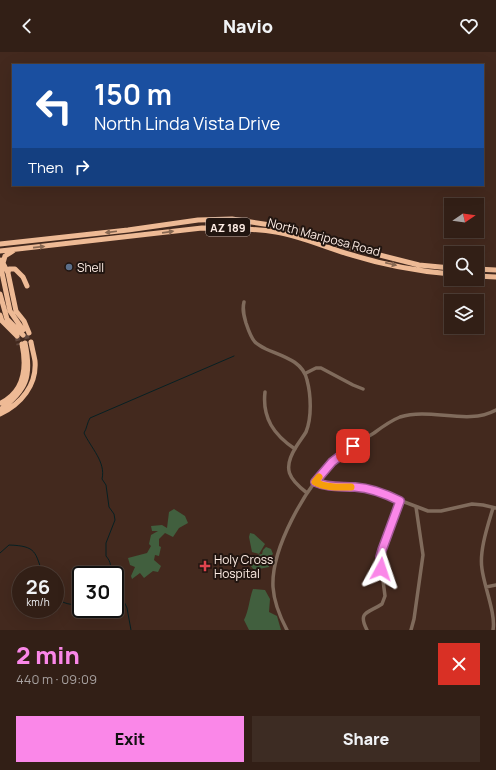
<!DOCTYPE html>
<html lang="en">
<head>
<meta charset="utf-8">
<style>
	body { margin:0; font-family:Manrope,sans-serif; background:#3d2c23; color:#f1f3f6; height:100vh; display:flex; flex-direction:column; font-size:15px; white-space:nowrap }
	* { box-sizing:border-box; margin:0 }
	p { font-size:13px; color:#a8a2a1 }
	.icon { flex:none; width:22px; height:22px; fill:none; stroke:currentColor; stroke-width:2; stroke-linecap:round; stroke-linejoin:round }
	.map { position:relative; height:578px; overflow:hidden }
	.drawer { display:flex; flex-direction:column; background:#321f16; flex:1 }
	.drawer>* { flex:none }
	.hud { position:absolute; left:12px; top:12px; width:472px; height:122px; border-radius:0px; box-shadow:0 4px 16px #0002,0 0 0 1px #4d3d35; background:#1a4fa0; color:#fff; overflow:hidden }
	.needle { width:26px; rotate:77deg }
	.controls { position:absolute; left:444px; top:146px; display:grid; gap:8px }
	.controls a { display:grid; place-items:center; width:40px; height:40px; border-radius:0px; background:#321f16; box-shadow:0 4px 16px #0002,0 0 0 1px #4d3d35; font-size:20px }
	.speed { position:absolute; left:12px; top:514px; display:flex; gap:8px; font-size:20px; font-weight:700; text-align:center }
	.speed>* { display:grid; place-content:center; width:52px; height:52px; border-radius:50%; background:#321f16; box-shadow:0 4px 16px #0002,0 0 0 1px #4d3d35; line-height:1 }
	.speed small { font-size:10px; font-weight:400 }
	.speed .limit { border:2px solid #111; border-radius:6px; background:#fff; color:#111 }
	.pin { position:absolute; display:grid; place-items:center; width:34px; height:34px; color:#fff; margin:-17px; border-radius:8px; box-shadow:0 2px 6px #0006 }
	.me { position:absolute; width:44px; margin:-22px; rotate:5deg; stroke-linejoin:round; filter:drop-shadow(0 0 3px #0008) }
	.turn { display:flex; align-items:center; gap:14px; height:84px; padding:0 16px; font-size:18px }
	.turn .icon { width:52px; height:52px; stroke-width:2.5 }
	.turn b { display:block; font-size:28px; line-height:34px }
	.then { display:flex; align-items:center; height:38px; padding:0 16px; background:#0003; gap:8px; font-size:15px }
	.round { display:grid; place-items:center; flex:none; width:42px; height:42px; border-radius:0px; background:#3d2c23 }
	.headline { display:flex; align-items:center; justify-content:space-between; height:68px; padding:0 16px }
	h1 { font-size:24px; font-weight:800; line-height:30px; color:#fa87e8 }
	.action { display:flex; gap:8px; margin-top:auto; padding:8px 16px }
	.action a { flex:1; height:46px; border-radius:0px; background:#fa87e8; color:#111; font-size:16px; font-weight:800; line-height:46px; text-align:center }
	.action a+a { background:#3d2c23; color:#f1f3f6 }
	header { display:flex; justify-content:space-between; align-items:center; height:52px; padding:0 16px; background:#321f16; font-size:18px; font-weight:800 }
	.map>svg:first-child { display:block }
	.green { fill:#415f3e }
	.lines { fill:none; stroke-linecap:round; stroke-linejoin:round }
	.stream { stroke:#072023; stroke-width:1 }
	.highway-tunnel { stroke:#5f463c; stroke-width:5; stroke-dasharray:5 2.5; stroke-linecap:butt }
	.minor { stroke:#806b5c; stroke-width:3.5 }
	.highway { stroke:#eeba95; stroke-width:5 }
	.oneway { fill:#886852 }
	.route-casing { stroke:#a25897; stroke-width:10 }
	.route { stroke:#fa87e8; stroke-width:7 }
	.slow { stroke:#f59e0b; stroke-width:7 }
	.service-dot { fill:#5c6f8a; stroke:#211510; stroke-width:1.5 }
	.health-dot { fill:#e0444e; stroke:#211510; stroke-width:1.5 }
	.labels { text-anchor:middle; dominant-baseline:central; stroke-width:4; stroke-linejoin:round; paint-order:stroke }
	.shield { fill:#211510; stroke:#bcaca5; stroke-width:1 }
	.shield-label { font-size:11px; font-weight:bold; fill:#feede5 }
	.street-label { font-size:12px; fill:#feede5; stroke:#211510 }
	.poi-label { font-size:12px; fill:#feede5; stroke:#211510; text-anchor:start }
</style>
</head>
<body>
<header><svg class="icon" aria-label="back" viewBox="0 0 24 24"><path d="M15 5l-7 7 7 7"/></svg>Navio<svg class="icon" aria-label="heart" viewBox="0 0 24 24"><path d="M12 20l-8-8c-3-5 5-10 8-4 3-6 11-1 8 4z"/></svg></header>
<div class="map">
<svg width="496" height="578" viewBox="0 0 496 578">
	<rect width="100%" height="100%" fill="#43291e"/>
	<path class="green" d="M174,457L185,464L188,471L179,476L173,485L165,481L159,487V494L161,495L159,504L155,503L154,508L161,514L158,520L153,519L144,526L140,521L132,527L131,524L135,515L130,513L128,506L147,501L151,494L149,492L151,483L158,479H152L151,474L162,473L167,476L169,460Z
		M250,481L254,482L265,492L259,502L252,500L249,485Z
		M266,495L271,497L273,502L270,505L269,515L254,518L250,513L251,508L257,503L262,502L263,498Z
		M253,537L265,538L270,547L269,560L277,564L281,578H249L244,568C249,558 249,548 253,537Z"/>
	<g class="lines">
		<path class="stream" d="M0,501L9,493C37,494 35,500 43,523
			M109,523C112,515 111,510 106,504V491L115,468L114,462L109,455L106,433L102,427C106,410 91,396 84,381C87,376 87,371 90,366L234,304
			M115,530L127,556L131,578
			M55,546C63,551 71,554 81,552"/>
		<path class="highway-tunnel" d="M26,282L28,291
			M17,284L19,293"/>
		<path class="minor" d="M244,250C242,258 244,264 246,271C248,277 251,286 255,290C258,293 262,295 266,297C282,304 303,309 307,328C311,343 312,365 306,380C303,385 299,390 296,395C282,417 289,427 307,441
			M306,321L316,316H321L353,333L363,337
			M265,340C262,366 274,383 295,397
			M315,430L328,435H355L378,440L428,459H441L472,452L483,453L496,456
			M486,535L496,533
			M287,578C280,565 274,550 273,535C271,497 305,436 332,411C344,399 359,390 374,381C382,375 390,369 400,365C431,355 467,374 496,358
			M367,578C357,559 369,561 382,552L385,544L380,505L400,449
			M411,578L414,567L423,503L416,455
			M493,578C496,562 484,534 482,517C479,499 488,473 493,456"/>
		<path class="highway" d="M0,192L128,178L198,168L232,167L277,174L316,183L337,192L360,198L419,213L451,216
			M0,199L202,176C227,176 251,176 276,180C302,184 326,196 352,203C384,213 417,219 451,222
			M13,199L5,204L3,211L8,221L16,259L24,269L29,281
			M1,208V216L10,259L23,278
			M477,217L496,218
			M8,221L9,217H15L23,225L27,234
			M477,224L496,225
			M0,242L7,267L23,283
			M0,263L2,269L17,284
			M1,351C25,339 27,316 22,292
			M0,358C27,338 32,324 25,291
			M0,362C21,352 37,333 35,309C34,303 32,296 31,290"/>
	</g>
	<defs><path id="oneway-solid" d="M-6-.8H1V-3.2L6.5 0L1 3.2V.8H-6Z"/></defs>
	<g class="oneway">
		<use href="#oneway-solid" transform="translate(111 180) rotate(173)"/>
		<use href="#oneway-solid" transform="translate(168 180) rotate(-8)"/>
		<use href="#oneway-solid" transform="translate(39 195) rotate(-6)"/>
		<use href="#oneway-solid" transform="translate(391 212) rotate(13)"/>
	</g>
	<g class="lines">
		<g class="route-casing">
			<path id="route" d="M353,394L332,410L315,430C328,436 341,434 355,435C371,436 386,442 400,449L382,498L380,505L381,517"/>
		</g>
		<use href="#route" class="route"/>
		<path class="slow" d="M319,425L315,430C326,436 338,435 351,435"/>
	</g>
	<circle class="service-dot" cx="69" cy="215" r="4"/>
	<path class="health-dot" d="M203 508h4v4h4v4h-4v4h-4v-4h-4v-4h4z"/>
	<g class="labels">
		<rect class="shield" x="206" y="166" width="44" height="18" rx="3"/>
		<g class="shield-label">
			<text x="228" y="175">AZ 189</text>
		</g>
		<g class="street-label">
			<text transform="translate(324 185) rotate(15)">North Mariposa Road</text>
		</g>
		<g class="poi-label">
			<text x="77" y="215">Shell</text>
			<text x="214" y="507">Holy Cross<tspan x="214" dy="14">Hospital</tspan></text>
		</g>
	</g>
</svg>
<div class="controls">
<a><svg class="needle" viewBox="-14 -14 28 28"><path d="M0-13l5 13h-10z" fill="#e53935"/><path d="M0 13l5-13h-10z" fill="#a8a2a1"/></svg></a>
<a><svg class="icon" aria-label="search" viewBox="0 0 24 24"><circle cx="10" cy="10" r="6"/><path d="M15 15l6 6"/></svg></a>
<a><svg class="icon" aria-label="layers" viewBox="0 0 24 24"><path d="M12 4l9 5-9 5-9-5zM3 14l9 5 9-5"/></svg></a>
</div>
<div class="speed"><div>26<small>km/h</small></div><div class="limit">30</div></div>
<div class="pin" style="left:353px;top:394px;background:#d93025"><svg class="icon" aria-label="arrive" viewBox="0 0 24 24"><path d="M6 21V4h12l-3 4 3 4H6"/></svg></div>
<svg class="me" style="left:381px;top:517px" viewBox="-20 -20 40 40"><path d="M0-17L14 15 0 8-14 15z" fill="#fa87e8" stroke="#fff" stroke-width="4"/></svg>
<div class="hud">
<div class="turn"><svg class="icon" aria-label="left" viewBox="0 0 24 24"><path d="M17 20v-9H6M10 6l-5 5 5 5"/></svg><div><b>150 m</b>North Linda Vista Drive</div></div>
<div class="then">Then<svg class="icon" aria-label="right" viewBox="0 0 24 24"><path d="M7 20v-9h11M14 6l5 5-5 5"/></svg></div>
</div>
</div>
<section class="drawer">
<div class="headline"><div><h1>2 min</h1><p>440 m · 09:09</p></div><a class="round" style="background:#d93025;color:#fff"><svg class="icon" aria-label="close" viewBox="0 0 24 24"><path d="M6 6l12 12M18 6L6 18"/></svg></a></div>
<div class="action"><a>Exit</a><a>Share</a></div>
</section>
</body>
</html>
